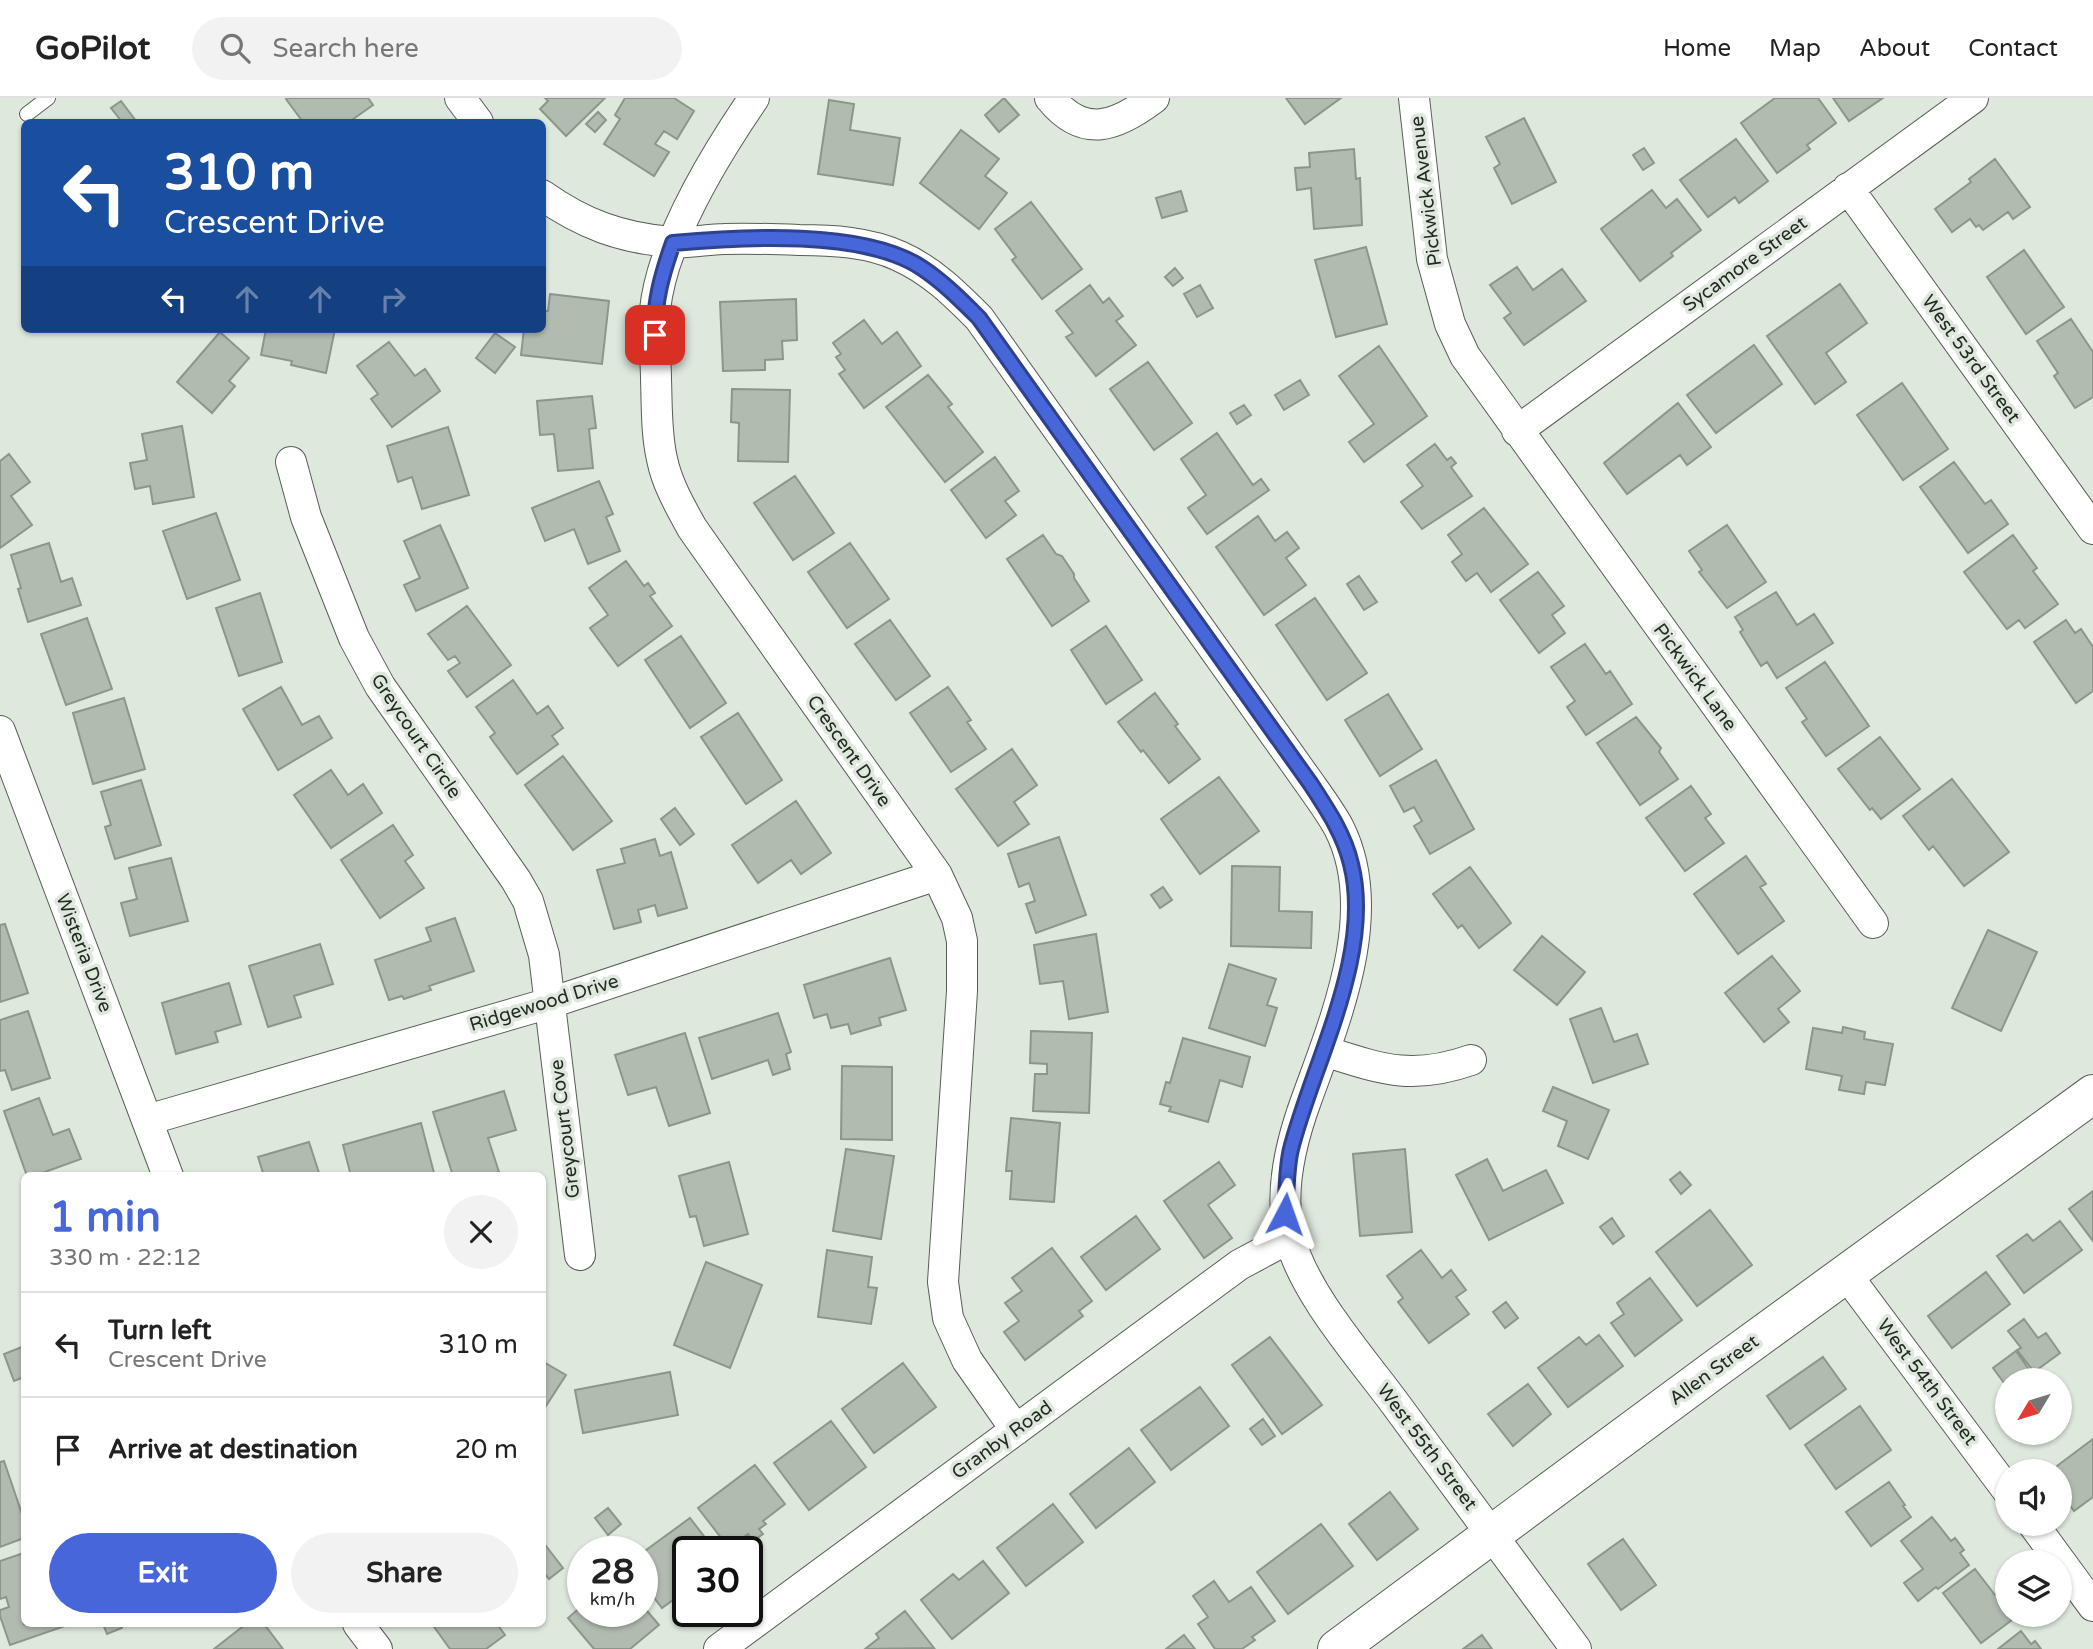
<!DOCTYPE html>
<html lang="en">
<head>
<meta charset="utf-8">
<style>
	body { margin:0; font-family:"Varela Round",sans-serif; background:#f2f2f2; color:#222; height:100vh; display:flex; flex-direction:column; font-size:26px; white-space:nowrap }
	* { box-sizing:border-box; margin:0 }
	p { font-size:23px; color:#767676 }
	.icon { flex:none; width:38px; height:38px; fill:none; stroke:currentColor; stroke-width:2; stroke-linecap:round; stroke-linejoin:round }
	.map { position:relative; flex:1; overflow:hidden }
	.details { position:absolute; left:21px; top:1074px; width:525px; height:455px; display:flex; flex-direction:column; background:#fff; border-radius:10px; box-shadow:0 2px 5px #0004 }
	.details>* { flex:none }
	.top-card { position:absolute; left:21px; top:21px; width:525px; height:214px; border-radius:10px; box-shadow:0 2px 5px #0004; background:#1a4fa0; color:#fff; overflow:hidden }
	.needle { width:46px; rotate:232deg }
	.tools { position:absolute; left:1995px; top:1270px; display:grid; gap:14px }
	.tools a { display:grid; place-items:center; width:77px; height:77px; border-radius:50%; background:#fff; box-shadow:0 2px 5px #0004; font-size:35px }
	.speed { position:absolute; left:567px; top:1438px; display:flex; gap:14px; font-size:35px; font-weight:700; text-align:center }
	.speed>* { display:grid; place-content:center; width:91px; height:91px; border-radius:50%; background:#fff; box-shadow:0 2px 5px #0004; line-height:1 }
	.speed small { font-size:18px; font-weight:400 }
	.speed .limit { border:4px solid #111; border-radius:10px; background:#fff; color:#111 }
	.pin { position:absolute; display:grid; place-items:center; width:60px; height:60px; color:#fff; margin:-30px; border-radius:14px; box-shadow:0 4px 10px #0006 }
	.me { position:absolute; width:77px; margin:-38px; rotate:4deg; stroke-linejoin:round; filter:drop-shadow(0 0 5px #0008) }
	.turn { display:flex; align-items:center; gap:24px; height:147px; padding:0 28px; font-size:32px }
	.turn .icon { width:91px; height:91px; stroke-width:2.5 }
	.turn b { display:block; font-size:49px; line-height:60px }
	.lanes { display:flex; align-items:center; height:66px; padding:0 28px; background:#0003; justify-content:center; gap:35px; direction:ltr }
	.lanes .off { opacity:.35 }
	.round { display:grid; place-items:center; flex:none; width:74px; height:74px; border-radius:37px; background:#f2f2f2 }
	.head { display:flex; align-items:center; justify-content:space-between; height:119px; padding:0 28px }
	h1 { font-size:42px; font-weight:700; line-height:52px; color:#4666d9 }
	.button { display:flex; gap:14px; margin-top:auto; padding:14px 28px }
	.button a { flex:1; height:80px; border-radius:42px; background:#4666d9; color:#fff; font-size:28px; font-weight:700; line-height:80px; text-align:center }
	.button a+a { background:#f2f2f2; color:#222 }
	ul { padding:0; list-style:none }
	li { display:flex; align-items:center; gap:21px; height:105px; padding:0 28px; border-top:2px solid #e0e0e0 }
	li div { flex:1 }
	li b { display:block; font-size:26px }
	li em { font-style:normal }
	header { display:flex; align-items:center; gap:42px; box-sizing:border-box; height:98px; padding:0 35px; background:#fff; border-bottom:2px solid #e0e0e0 }
	header strong { font-size:33px }
	nav { display:flex; gap:38px; margin-inline-start:auto; font-size:24px }
	.search { width:490px; height:63px; background:#f2f2f2; display:flex; align-items:center; gap:18px; box-sizing:border-box; padding:0 24px; border-radius:38px; color:#767676; font-size:26px }
	.map>svg:first-child { display:block }
	.building { fill:#b1bbb0; stroke:#8d968b; stroke-width:2 }
	.lines { fill:none; stroke-linecap:round; stroke-linejoin:round }
	.lane-casing { stroke:#565f55; stroke-width:16 }
	.street-casing { stroke:#565f55; stroke-width:32 }
	.secondary-casing { stroke:#565f55; stroke-width:40 }
	.lane { stroke:#fff; stroke-width:14 }
	.street { stroke:#fff; stroke-width:30 }
	.secondary { stroke:#fff; stroke-width:38 }
	.route-casing { stroke:#2e428d; stroke-width:18 }
	.route { stroke:#4666d9; stroke-width:12 }
	.labels { text-anchor:middle; dominant-baseline:central; stroke-width:7; stroke-linejoin:round; paint-order:stroke }
	.street-label { font-size:19px; fill:#252924; stroke:#dee8dd }
</style>
</head>
<body>
<header>
<strong>GoPilot</strong>
<div class="search"><svg class="icon" aria-label="search" viewBox="0 0 24 24"><circle cx="10" cy="10" r="6"/><path d="M15 15l6 6"/></svg>Search here</div>
<nav><a>Home</a><a>Map</a><a>About</a><a>Contact</a></nav>
</header>
<div class="map">
<svg width="2093" height="1551" viewBox="0 0 2093 1551">
	<rect width="100%" height="100%" fill="#dee8dd"/>
	<path class="building" d="M288,0H368L373,7L349,24H303L286,1Z
		M545,0H605L566,38L540,11L548,3Z
		M625,0H674L694,13L677,41L664,33L655,46L669,54L654,78L604,46L620,21L615,17Z
		M1004,0L1019,17L999,34L985,17Z
		M1286,0H1341L1305,26Z
		M1775,0H1818L1836,25L1807,47L1810,51L1777,75L1741,25Z
		M1833,0H1883L1849,23Z
		M829,2L854,6L850,32L900,40L893,87L818,76Z
		M121,3L136,23L134,24H122L111,10Z
		M598,14L606,22L595,34L586,26Z
		M1524,20L1556,84L1512,106L1494,70L1500,66L1486,39Z
		M961,32L999,61L985,78L1007,95L979,131L920,85Z
		M1736,41L1768,83L1739,105L1735,99L1708,119L1680,82Z
		M1644,50L1654,65L1643,72L1633,57Z
		M1354,51L1356,81L1360,80L1362,127L1314,131L1311,90L1297,92L1295,70L1310,69L1309,55Z
		M1995,61L2030,109L2013,121L2008,114L1983,132L1979,127L1976,129L1970,121L1952,134L1935,111L1971,84L1969,81Z
		M1652,92L1666,110L1677,101L1701,132L1671,155L1673,158L1640,183L1601,131Z
		M1181,93L1187,113L1162,120L1156,100Z
		M1031,104L1082,171L1042,201L1012,162L1016,159L995,131Z
		M1366,149L1387,226L1336,239L1315,162Z
		M2024,152L2064,209L2026,236L1987,179Z
		M1517,169L1533,192L1562,171L1586,203L1524,247L1504,220L1511,215L1490,187Z
		M1175,170L1183,180L1173,188L1165,179Z
		M1840,186L1867,225L1826,255L1846,284L1815,306L1767,238Z
		M1090,187L1103,205L1109,200L1123,218L1116,223L1136,247L1096,278L1066,239L1073,235L1056,213Z
		M1200,187L1213,210L1197,219L1184,196Z
		M550,196L609,203L602,266L521,257L524,231H542V213H548Z
		M796,201L797,242L782,243L783,261L765,262V272L723,273L720,204Z
		M2071,221L2093,254V299L2075,310L2054,278L2058,275L2037,243Z
		M864,222L882,246L897,234L921,268L864,310L839,276L845,272L836,259L841,256L833,245Z
		M266,231H335L326,275L291,267L292,263L261,257Z
		M220,234L249,260L229,283L235,288L212,315L177,284Z
		M495,235L515,249L495,275L476,260Z
		M389,244L415,278L425,271L440,293L392,329L371,301L378,296L357,268Z
		M1754,247L1782,286L1716,335L1687,297Z
		M1379,248L1427,318L1364,364L1349,344L1374,326L1339,278Z
		M1148,264L1192,325L1154,352L1110,291Z
		M928,277L952,306L948,309L983,354L945,384L886,309Z
		M1300,282L1309,297L1284,312L1275,297Z
		M1902,285L1948,351L1903,382L1857,317Z
		M732,291L790,292L788,364L738,363L739,325L731,324Z
		M592,298L596,330L589,331L593,370L558,373L554,336L540,337L537,303Z
		M1678,305L1711,349L1687,367L1680,357L1627,396L1604,365Z
		M1244,307L1251,317L1237,326L1230,315Z
		M182,328L194,399L153,406L150,388L135,391L130,365L147,362L142,336Z
		M448,329L469,397L422,411L412,379L398,384L387,348Z
		M1217,335L1253,387L1261,381L1269,392L1207,436L1188,410L1206,397L1181,361Z
		M1435,346L1447,362L1451,359L1456,365L1451,369L1472,398L1422,431L1401,404L1423,388L1407,367Z
		M9,356L30,384L11,398L32,427L0,450V363Z
		M995,359L1019,393L1005,403L1016,417L986,440L951,392Z
		M1954,364L1985,406L1991,402L2008,426L1968,455L1920,389Z
		M795,378L834,435L793,462L754,405Z
		M599,383L613,416L606,419L620,453L588,466L574,431L545,443L532,410Z
		M1484,410L1528,466L1491,494L1477,475L1466,483L1452,464L1462,456L1448,437Z
		M216,415L240,482L187,501L163,433Z
		M1258,418L1275,443L1287,434L1299,450L1286,460L1306,487L1264,517L1216,449Z
		M440,427L468,490L416,513L404,487L420,480L404,443Z
		M1727,427L1766,484L1727,510L1699,474L1702,472L1689,453Z
		M1043,437L1056,456L1062,458L1074,476V480L1089,503L1052,528L1007,461Z
		M2013,437L2037,470L2033,473L2058,506L2025,530L2019,522L2007,531L1964,474Z
		M49,445L61,484L72,480L81,507L28,524L18,491L21,490L11,457Z
		M850,445L889,501L847,530L808,474Z
		M626,463L644,488L648,485L655,495L650,498L672,528L618,568L590,530L608,517L589,490Z
		M1538,474L1564,508L1552,517L1565,535L1539,555L1500,502Z
		M1359,478L1377,504L1364,512L1347,486Z
		M1776,494L1797,527L1814,516L1833,545L1777,580L1767,564L1761,568L1740,534L1743,532L1735,519Z
		M260,495L282,564L239,578L216,510Z
		M1315,500L1367,575L1327,602L1276,527Z
		M467,508L511,567L467,599L448,573L460,565L455,558L448,562L428,536Z
		M87,520L112,591L66,607L41,536Z
		M890,522L930,578L896,602L855,546Z
		M2066,522L2075,535L2081,531L2093,549V593L2076,605L2034,544Z
		M1106,528L1142,582L1106,606L1071,552Z
		M681,538L726,605L690,630L645,562Z
		M1585,546L1606,576L1610,573L1632,606L1586,637L1567,609L1575,603L1551,569Z
		M1825,564L1869,628L1826,658L1802,624L1807,621L1786,590Z
		M513,582L537,616L548,608L563,630L552,638L558,646L517,676L490,639L495,635L476,609Z
		M281,589L302,627L319,618L332,640L278,672L243,611Z
		M948,589L971,622L967,624L986,651L951,674L910,615Z
		M1155,595L1178,626L1175,628L1200,661L1169,685L1143,652L1141,654L1118,624Z
		M1388,596L1422,651L1380,678L1345,622Z
		M124,600L145,671L93,686L73,615Z
		M738,615L782,682L746,706L701,639Z
		M1636,619L1661,650L1659,654L1678,681L1640,707L1597,645Z
		M1880,639L1920,691L1881,721L1872,710L1870,712L1838,671Z
		M1012,651L1037,687L1014,704L1029,726L998,748L956,691Z
		M563,658L612,723L573,752L525,687Z
		M1436,662L1474,731L1430,756L1414,728L1422,723L1414,709L1404,714L1390,688Z
		M331,672L348,697L363,686L382,715L331,750L294,697Z
		M1219,679L1259,733L1200,776L1161,721Z
		M1952,681L2009,754L1964,788L1933,748L1929,752L1903,718Z
		M141,682L161,747L115,761L105,729L111,727L101,694Z
		M1691,688L1711,716L1705,720L1724,745L1685,773L1646,720Z
		M796,703L831,755L801,776L791,762L758,785L732,747Z
		M675,710L694,736L680,747L661,721Z
		M393,727L413,757L405,763L424,790L380,820L341,762Z
		M1059,739L1086,817L1036,835L1026,806L1035,803L1029,785L1019,789L1008,756Z
		M655,741L660,758L671,754L687,810L658,818L655,807L638,812L641,824L614,831L597,772L625,765L621,751Z
		M1746,758L1766,786L1760,789L1784,823L1738,856L1694,796Z
		M171,760L188,823L130,838L121,805L137,801L129,770Z
		M1232,768L1280,769L1279,813L1312,814L1311,850L1231,848Z
		M1470,769L1511,825L1479,850L1462,827L1458,830L1433,796Z
		M1163,789L1172,802L1160,810L1151,797Z
		M455,820L474,873L429,888L431,892L404,901L402,898L389,902L375,862L431,843L426,830Z
		M5,826L28,895L0,904V827Z
		M1988,832L2037,854L2001,933L1952,910Z
		M1096,836L1108,914L1069,921L1063,883L1040,886L1034,847Z
		M1542,838L1585,874L1557,907L1514,872Z
		M320,846L333,886L294,898L301,919L268,929L249,868Z
		M1772,858L1800,893L1778,911L1789,924L1764,944L1725,895Z
		M890,860L906,912L879,920L881,927L851,936L848,926L831,930L827,916L814,920L804,887Z
		M1229,866L1276,881L1267,907L1277,910L1265,948L1209,930Z
		M229,885L241,926L215,934L218,944L176,956L162,905Z
		M1601,910L1614,944L1637,936L1648,966L1593,985L1570,921Z
		M28,913L50,980L12,992L5,972L0,973V922Z
		M778,915L791,954L786,956L790,971L773,977L768,962L712,981L699,940Z
		M1843,929L1865,934L1864,941L1893,946L1885,987L1866,984L1864,996L1839,992L1842,978L1806,971L1813,930L1842,935Z
		M1031,933L1092,935L1089,1015L1033,1013L1035,976H1047V966L1030,965Z
		M685,935L710,1015L669,1028L656,989L628,997L615,957Z
		M1183,940L1250,959L1242,989L1220,982L1208,1024L1169,1013L1171,1009L1160,1006L1166,984L1170,985Z
		M842,968L892,969V1042L841,1041Z
		M1553,989L1609,1012L1588,1061L1558,1048L1567,1023L1543,1013Z
		M504,993L516,1032L488,1040L499,1074L485,1078H453L433,1014Z
		M39,1000L53,1037L69,1031L81,1061L34,1078H27L4,1013Z
		M1011,1020L1060,1025L1054,1104L1010,1101L1012,1073H1006Z
		M421,1025L434,1075L424,1078H351L343,1047Z
		M309,1044L320,1078H264L258,1059Z
		M846,1051L894,1058L881,1141L833,1133Z
		M1405,1051L1412,1134L1360,1138L1353,1056Z
		M1487,1061L1503,1093L1546,1072L1563,1105L1489,1142L1456,1077Z
		M729,1064L748,1136L704,1148L696,1118L690,1119L679,1078Z
		M1219,1064L1235,1087L1208,1107L1232,1140L1204,1160L1164,1103Z
		M1680,1074L1691,1087L1681,1096L1670,1082Z
		M2093,1093V1143L2069,1111Z
		M1710,1112L1752,1167L1697,1208L1656,1154Z
		M1136,1118L1160,1151L1106,1192L1081,1159Z
		M1612,1120L1624,1138L1613,1146L1600,1129Z
		M2060,1123L2082,1152L2024,1195L1997,1158L2027,1136L2033,1143Z
		M1052,1150L1092,1203L1079,1213L1083,1218L1025,1262L1004,1234L1019,1223L1005,1205L1022,1193L1012,1180Z
		M827,1152L872,1159L868,1189L877,1190L871,1226L818,1219Z
		M1421,1152L1442,1180L1451,1172L1466,1192L1456,1199L1469,1216L1429,1245L1398,1204L1403,1200L1387,1178Z
		M706,1164L762,1187L730,1270L674,1247Z
		M1986,1174L2010,1206L1952,1250L1928,1218Z
		M1650,1180L1682,1222L1635,1258L1611,1225L1624,1216L1617,1205Z
		M1506,1204L1518,1220L1505,1230L1493,1214Z
		M2024,1221L2038,1240L2046,1235L2060,1255L2034,1274L2017,1252L2021,1250L2008,1233Z
		M1599,1237L1623,1268L1568,1309L1538,1270L1579,1239L1586,1247Z
		M1270,1239L1322,1307L1282,1336L1232,1267Z
		M22,1249L24,1279L14,1283L4,1256Z
		M2016,1253L2032,1276L2022,1283H2007V1289L1993,1270Z
		M1823,1259L1846,1291L1790,1331L1767,1298Z
		M542,1263L566,1277L542,1314Z
		M903,1265L936,1309L874,1355L842,1311Z
		M670,1274L678,1317L583,1335L575,1292Z
		M1528,1286L1551,1316L1513,1348L1488,1316Z
		M1200,1289L1229,1328L1171,1372L1141,1332Z
		M1860,1308L1891,1352L1836,1391L1805,1347Z
		M1263,1321L1275,1338L1262,1347L1250,1331Z
		M831,1323L866,1369L809,1412L774,1365Z
		M2093,1341V1399L2074,1413L2060,1393V1374H2049Z
		M1129,1350L1155,1384L1096,1430L1070,1396Z
		M4,1363L24,1422V1440L0,1449V1364Z
		M755,1367L785,1406L763,1423L766,1426L759,1431L763,1436L753,1443L748,1436L729,1450L698,1410Z
		M1889,1384L1905,1407L1903,1408L1911,1419L1871,1448L1846,1414Z
		M1390,1394L1418,1431L1377,1462L1349,1426Z
		M1053,1406L1083,1444L1026,1488L997,1450Z
		M608,1410L621,1426L608,1437L595,1420Z
		M1932,1419L1951,1443L1955,1440L1964,1452L1960,1455L1969,1467L1938,1491L1936,1489L1918,1503L1904,1485L1923,1471L1901,1443Z
		M690,1420L716,1454H688V1491L662,1510L642,1484V1455Z
		M1321,1426L1353,1468L1288,1516L1257,1474Z
		M1623,1441L1656,1487L1621,1512L1588,1466Z
		M546,1448L563,1470L549,1481L542,1472V1451Z
		M24,1455V1526H64L65,1528L10,1547L0,1518V1512L9,1509L6,1499L0,1501V1463Z
		M983,1463L1009,1495L952,1541L921,1502L953,1476L959,1482Z
		M1975,1471L1995,1497L2000,1494L2007,1505V1517L2012,1522L1981,1545L1943,1495Z
		M1214,1483L1229,1504L1251,1489L1275,1523L1252,1539L1255,1542L1242,1551H1215L1198,1526L1208,1519L1193,1498Z
		M583,1507V1514H642V1507L659,1527L630,1551H594L568,1520Z
		M905,1513L934,1550L865,1551L879,1540L876,1536Z
		M103,1526H121L122,1530L107,1536Z
		M246,1526H264L283,1551H214Z
		M432,1526H497L505,1537L486,1551H450Z
		M2021,1533L2031,1546L2035,1543L2041,1551H1998Z
		M1184,1537L1195,1551H1166Z
		M1482,1537L1492,1551H1463Z"/>
	<g class="lines">
		<g class="lane-casing">
			<path id="lane" d="M27,16L48,0"/>
		</g>
		<g class="street-casing">
			<path id="street" d="M460,0L478,24
				M754,0C715,57 662,143 655,212C652,234 656,259 656,281C657,308 656,335 662,361C667,386 680,408 692,430L937,777L957,820L962,843V893L943,1184L948,1220L967,1262L1016,1332
				M1050,0C1084,42 1117,28 1154,0
				M1414,0L1432,161L1450,226L1465,258L1873,825
				M1848,90L2093,431
				M542,97C583,126 621,140 671,144C689,146 707,141 724,141C749,140 774,141 799,142C832,142 869,144 899,158C931,172 955,196 979,220L1310,686C1320,700 1331,715 1339,730C1381,813 1336,920 1307,1000C1291,1043 1278,1095 1290,1140C1303,1193 1358,1256 1391,1300C1453,1384 1514,1467 1576,1551
				M1517,333L1973,0
				M291,364L306,419L354,540L380,588L516,782L528,803L544,857L580,1157
				M0,633L168,1078
				M1324,953C1381,971 1411,983 1471,962
				M147,1022L550,905L937,777
				M1846,1176L2007,1392
				M2033,1426L2093,1508
				M358,1526L377,1551
				M719,1551L1239,1167L1289,1140"/>
		</g>
		<g class="secondary-casing">
			<path id="secondary" d="M1337,1551L1711,1274L2093,996"/>
		</g>
		<use href="#lane" class="lane"/>
		<use href="#street" class="street"/>
		<use href="#secondary" class="secondary"/>
	</g>
	<g class="lines">
		<g class="route-casing">
			<path id="route" d="M655,237C654,204 662,176 673,145C741,139 864,131 922,170C943,184 961,202 979,220L1310,685C1327,711 1344,736 1351,766C1374,856 1313,965 1291,1051C1286,1072 1287,1095 1285,1116"/>
		</g>
		<use href="#route" class="route"/>
	</g>
	<g class="labels">
		<g class="street-label">
			<text transform="translate(1426 93) rotate(-97)">Pickwick Avenue</text>
			<text transform="translate(1745 166) rotate(-36)">Sycamore Street</text>
			<text transform="translate(1971 261) rotate(54)">West 53rd Street</text>
			<text transform="translate(1695 579) rotate(54)">Pickwick Lane</text>
			<text transform="translate(416 638) rotate(56)">Greycourt Circle</text>
			<text transform="translate(849 653) rotate(55)">Crescent Drive</text>
			<text transform="translate(84 855) rotate(69)">Wisteria Drive</text>
			<text transform="translate(544 905) rotate(-17)">Ridgewood Drive</text>
			<text transform="translate(565 1031) rotate(-97)">Greycourt Cove</text>
			<text transform="translate(1714 1272) rotate(-36)">Allen Street</text>
			<text transform="translate(1927 1284) rotate(53)">West 54th Street</text>
			<text transform="translate(1002 1342) rotate(-36)">Granby Road</text>
			<text transform="translate(1427 1349) rotate(53)">West 55th Street</text>
		</g>
	</g>
</svg>
<div class="tools">
<a><svg class="needle" viewBox="-14 -14 28 28"><path d="M0-13l5 13h-10z" fill="#e53935"/><path d="M0 13l5-13h-10z" fill="#767676"/></svg></a>
<a><svg class="icon" aria-label="sound" viewBox="0 0 24 24"><path d="M4 9h4l5-4v14l-5-4H4zM17 9q2 3 0 6"/></svg></a>
<a><svg class="icon" aria-label="layers" viewBox="0 0 24 24"><path d="M12 4l9 5-9 5-9-5zM3 14l9 5 9-5"/></svg></a>
</div>
<div class="speed"><div>28<small>km/h</small></div><div class="limit">30</div></div>
<div class="pin" style="left:655px;top:237px;background:#d93025"><svg class="icon" aria-label="arrive" viewBox="0 0 24 24"><path d="M6 21V4h12l-3 4 3 4H6"/></svg></div>
<svg class="me" style="left:1285px;top:1116px" viewBox="-20 -20 40 40"><path d="M0-17L14 15 0 8-14 15z" fill="#4666d9" stroke="#fff" stroke-width="4"/></svg>
<div class="top-card">
<div class="turn"><svg class="icon" aria-label="left" viewBox="0 0 24 24"><path d="M17 20v-9H6M10 6l-5 5 5 5"/></svg><div><b>310 m</b>Crescent Drive</div></div>
<div class="lanes"><svg class="icon" aria-label="left" viewBox="0 0 24 24"><path d="M17 20v-9H6M10 6l-5 5 5 5"/></svg><svg class="icon off" aria-label="ahead" viewBox="0 0 24 24"><path d="M12 20V5M6 11l6-6 6 6"/></svg><svg class="icon off" aria-label="ahead" viewBox="0 0 24 24"><path d="M12 20V5M6 11l6-6 6 6"/></svg><svg class="icon off" aria-label="right" viewBox="0 0 24 24"><path d="M7 20v-9h11M14 6l5 5-5 5"/></svg></div>
</div>
<section class="details">
<div class="head"><div><h1>1 min</h1><p>330 m · 22:12</p></div><a class="round"><svg class="icon" aria-label="close" viewBox="0 0 24 24"><path d="M6 6l12 12M18 6L6 18"/></svg></a></div>
<ul>
<li><svg class="icon" aria-label="left" viewBox="0 0 24 24"><path d="M17 20v-9H6M10 6l-5 5 5 5"/></svg><div><b>Turn left</b><p>Crescent Drive</p></div><em>310 m</em></li>
<li><svg class="icon" aria-label="arrive" viewBox="0 0 24 24"><path d="M6 21V4h12l-3 4 3 4H6"/></svg><div><b>Arrive at destination</b></div><em>20 m</em></li>
</ul>
<div class="button"><a>Exit</a><a>Share</a></div>
</section>
</div>
</body>
</html>
